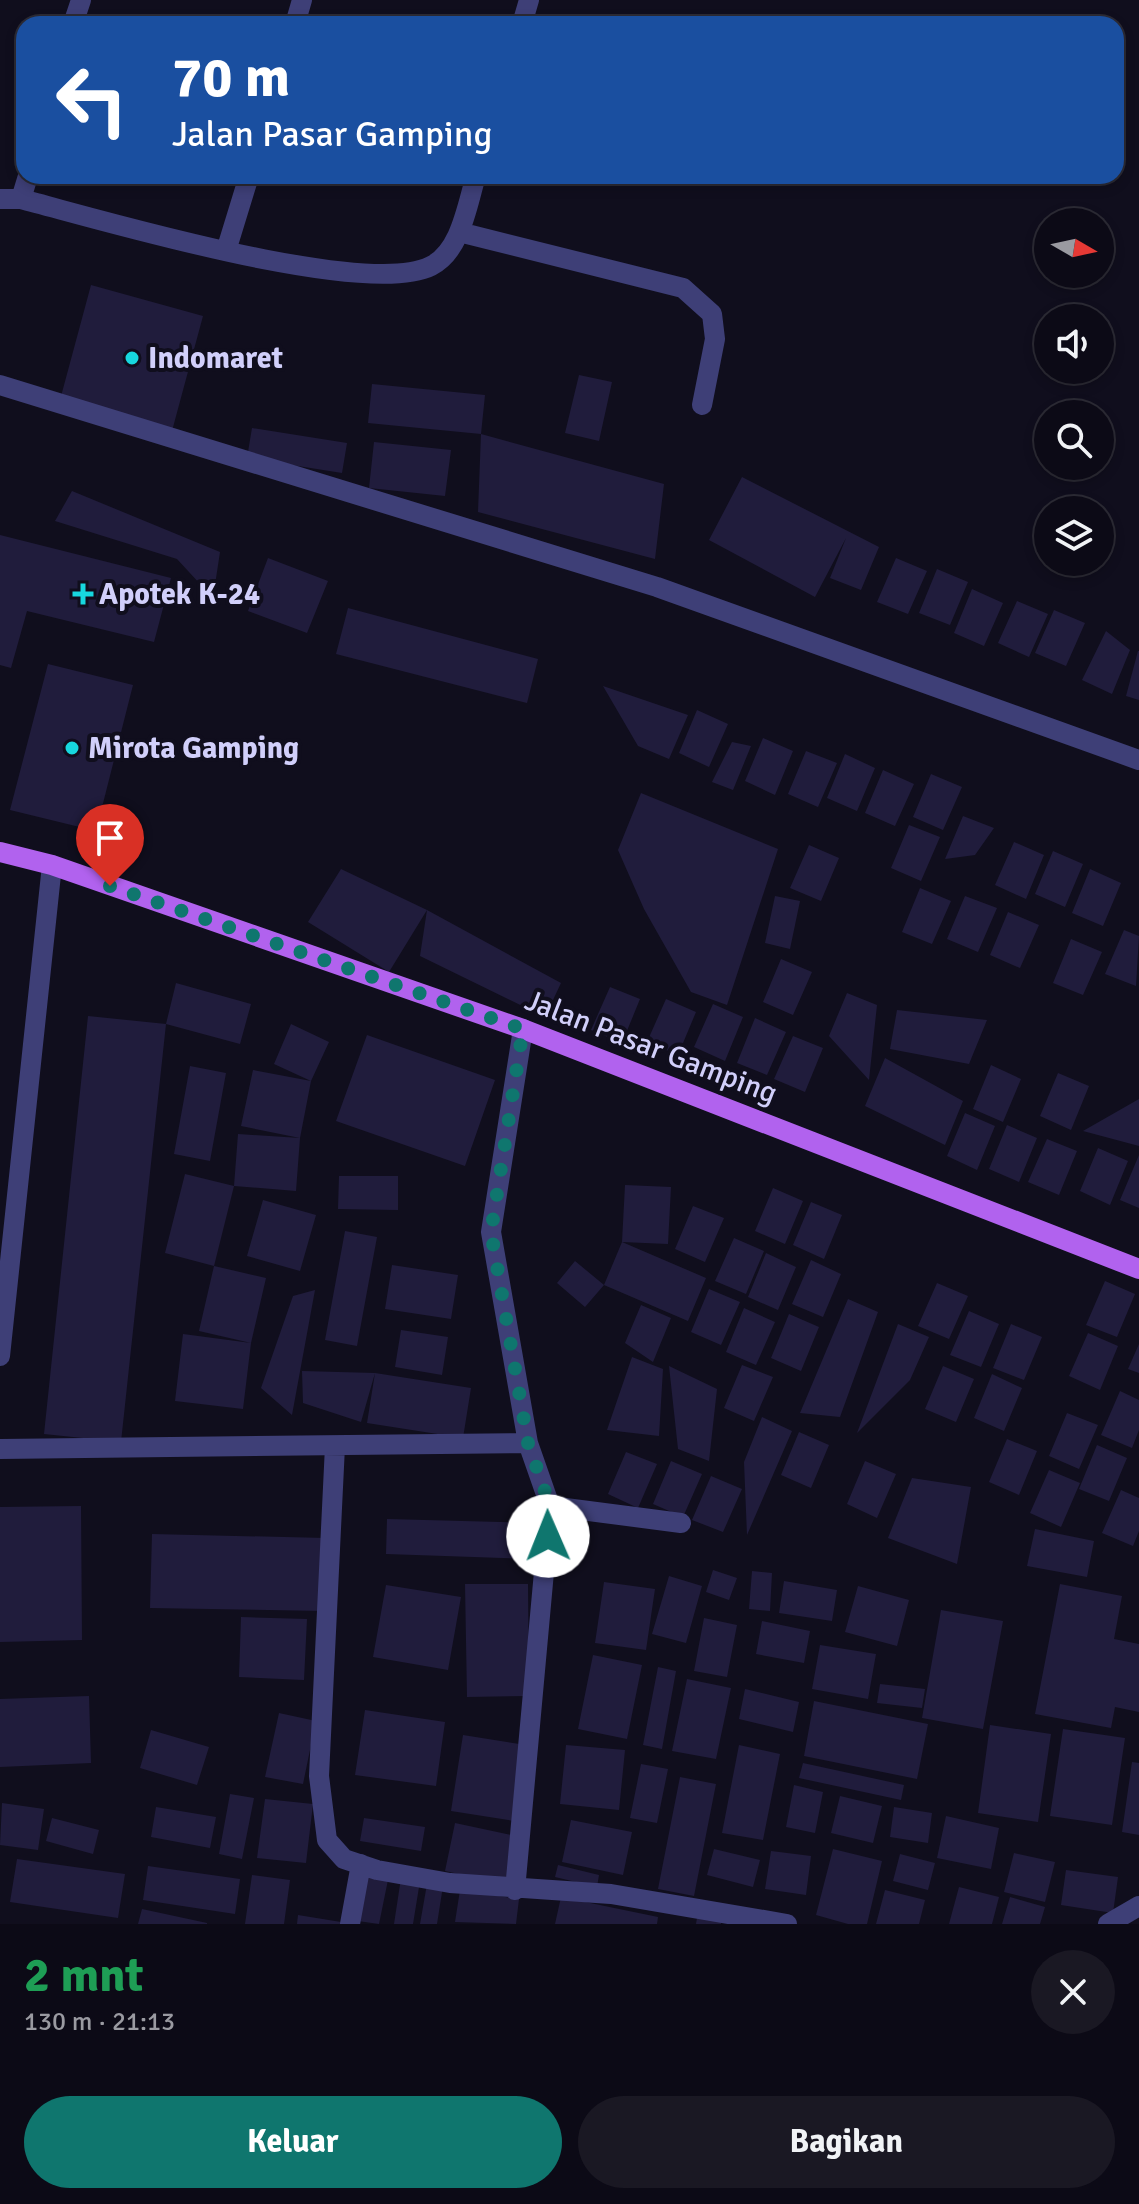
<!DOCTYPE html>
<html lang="id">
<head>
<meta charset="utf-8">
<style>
	body { margin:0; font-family:Signika,sans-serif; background:#1a1823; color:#f1f3f6; height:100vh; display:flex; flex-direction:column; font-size:30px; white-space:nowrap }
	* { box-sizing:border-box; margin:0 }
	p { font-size:26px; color:#9a9aa1 }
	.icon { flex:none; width:44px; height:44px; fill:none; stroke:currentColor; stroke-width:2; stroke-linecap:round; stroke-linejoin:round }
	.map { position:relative; height:1924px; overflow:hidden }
	.details { display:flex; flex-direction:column; background:#0c0a16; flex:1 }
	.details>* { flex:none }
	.guide { position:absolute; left:16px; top:16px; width:1108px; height:168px; border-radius:24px; box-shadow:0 4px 12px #0003,0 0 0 2px #2c2b35; background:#1a4fa0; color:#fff; overflow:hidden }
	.needle { width:52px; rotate:99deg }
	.buttons { position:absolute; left:1034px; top:208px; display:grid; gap:16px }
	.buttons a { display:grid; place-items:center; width:80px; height:80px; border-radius:50%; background:#0c0a16; box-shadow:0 4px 12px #0003,0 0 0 2px #2c2b35; font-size:40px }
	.pin { position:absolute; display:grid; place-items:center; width:68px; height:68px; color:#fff; margin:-82px -34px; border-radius:50% 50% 50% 0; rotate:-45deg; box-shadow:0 0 8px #0007 }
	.pin .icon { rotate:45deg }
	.me { position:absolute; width:88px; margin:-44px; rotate:359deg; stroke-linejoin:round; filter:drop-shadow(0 0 6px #0008) }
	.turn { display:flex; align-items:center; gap:28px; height:168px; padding:0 24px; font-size:36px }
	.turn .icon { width:104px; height:104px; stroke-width:2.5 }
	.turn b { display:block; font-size:56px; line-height:68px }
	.round { display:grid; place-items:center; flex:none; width:84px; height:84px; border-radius:42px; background:#1a1823 }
	.summary { display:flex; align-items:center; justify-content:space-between; height:136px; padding:0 24px }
	h1 { font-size:48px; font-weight:700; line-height:60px; color:#1e9e55 }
	.action { display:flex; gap:16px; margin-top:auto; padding:16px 24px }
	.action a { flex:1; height:92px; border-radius:48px; background:#0f766e; color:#fff; font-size:32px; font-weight:700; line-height:92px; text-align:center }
	.action a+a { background:#1a1823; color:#f1f3f6 }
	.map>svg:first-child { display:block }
	.building { fill:#201c3c }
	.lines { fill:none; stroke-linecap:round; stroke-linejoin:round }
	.minor { stroke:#3e3f77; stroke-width:20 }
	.major { stroke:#b162ee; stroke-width:20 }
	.route { stroke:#0f766e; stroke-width:14; stroke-dasharray:0 25.2 }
	.poi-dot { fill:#17d7de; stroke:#100e1d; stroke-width:3 }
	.labels { text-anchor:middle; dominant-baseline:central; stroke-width:8; stroke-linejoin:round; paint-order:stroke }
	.poi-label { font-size:30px; font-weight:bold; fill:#d1cffa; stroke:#100e1d; text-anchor:start }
	.street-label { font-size:30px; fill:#d1cffa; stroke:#100e1d }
</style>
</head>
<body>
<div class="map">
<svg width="1139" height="1924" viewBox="0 0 1139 1924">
	<rect width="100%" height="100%" fill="#100e1d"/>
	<path class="building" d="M91,285L203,316L172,431L60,400Z
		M579,375L612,382L599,441L565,433Z
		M372,384L485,395L481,434L368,423Z
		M252,428L347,443L342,473L247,458Z
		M481,434L664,484L655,559L478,512Z
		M374,442L451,450L445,496L369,488Z
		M742,477L879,547L861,590L830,578L846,538L815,597L709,540Z
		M72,491L220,552L213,598L177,559L55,521Z
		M0,535L171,578L154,642L27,611L11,668L0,665Z
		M268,558L328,581L307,633L248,611Z
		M896,558L927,571L908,614L877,602Z
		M937,569L968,582L950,625L919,613Z
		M972,589L1003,603L984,646L954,633Z
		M1017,601L1048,614L1029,657L998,643Z
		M348,608L538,659L527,703L336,654Z
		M1054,610L1085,623L1066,666L1035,653Z
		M1106,631L1130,650L1112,694L1082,680Z
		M1138,651H1139V700L1126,696Z
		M48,664L133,685L96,831L10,810Z
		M603,686L688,715L669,759L638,746Z
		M697,710L728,724L709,767L679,753Z
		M763,738L793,751L775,795L745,781Z
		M732,742L751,746L733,790L712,782Z
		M806,751L837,763L818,807L788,794Z
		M845,754L875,768L857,811L827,798Z
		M883,770L914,784L895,826L865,813Z
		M931,774L962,787L943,830L913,817Z
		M641,793L778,849L727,1005L691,992L644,909L618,850Z
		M963,816L994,828L975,855L945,859Z
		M909,825L940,837L921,881L891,868Z
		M1014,842L1044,855L1026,899L995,885Z
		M809,845L839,858L821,901L790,888Z
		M1053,851L1083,864L1065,907L1035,894Z
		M341,869L427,910L561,983L545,1017L420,956L427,910L389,972L308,922Z
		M1090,869L1121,883L1103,926L1072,913Z
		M920,888L951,901L932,944L902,932Z
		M775,896L800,901L790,949L765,943Z
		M965,896L997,908L978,952L947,939Z
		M1008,912L1039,925L1020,968L990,955Z
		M1124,930L1139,936L1136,986L1105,974Z
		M1071,939L1102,952L1083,995L1053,983Z
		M781,959L812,972L793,1015L763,1002Z
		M176,983L251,1004L240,1044L166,1024Z
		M610,987L640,999L622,1043L591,1030Z
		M847,993L877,1005L869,1080L829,1036Z
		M666,999L696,1012L678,1055L647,1042Z
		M713,1004L743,1017L725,1061L694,1047Z
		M897,1010L987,1020L969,1064L890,1049Z
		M88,1016L166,1024L121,1442L44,1434Z
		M755,1018L786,1032L767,1075L737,1063Z
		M291,1024L329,1042L311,1081L274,1064Z
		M367,1035L495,1080L465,1166L336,1121Z
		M793,1036L823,1048L805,1092L774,1079Z
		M885,1058L963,1101L945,1145L865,1106Z
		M991,1065L1021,1079L1003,1122L973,1109Z
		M190,1066L226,1073L210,1161L174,1154Z
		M253,1070L311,1081L300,1138L241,1126Z
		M1058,1073L1089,1086L1071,1130L1040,1116Z
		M1139,1099V1146L1083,1131Z
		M965,1113L995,1126L977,1170L947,1156Z
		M1007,1125L1037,1138L1019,1182L989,1169Z
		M238,1134L300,1138L296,1191L234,1186Z
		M1047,1139L1077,1151L1059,1195L1028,1182Z
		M1098,1148L1128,1161L1110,1205L1080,1191Z
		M1139,1155V1208L1120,1200Z
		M185,1174L234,1186L214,1266L165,1253Z
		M339,1176H398V1210L338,1209Z
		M625,1185L671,1187L668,1244L622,1242L706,1278L688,1321L604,1285L622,1242Z
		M773,1188L803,1201L785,1244L755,1231Z
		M263,1200L316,1215L300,1271L247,1256Z
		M811,1202L842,1215L824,1259L793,1245Z
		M693,1206L724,1218L705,1262L675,1249Z
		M345,1231L377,1237L357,1346L325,1340Z
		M734,1238L764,1251L746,1294L715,1281Z
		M766,1253L796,1267L778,1310L748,1297Z
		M811,1260L841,1274L823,1317L792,1304Z
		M575,1261L604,1285L585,1307L557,1283Z
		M392,1265L458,1275L451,1319L385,1309Z
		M214,1266L266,1278L251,1343L199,1331Z
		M1105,1281L1135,1294L1117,1337L1086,1325Z
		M937,1283L968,1296L949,1339L918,1326Z
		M709,1289L740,1302L721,1345L691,1332Z
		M315,1290L292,1415L261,1388L293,1296Z
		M848,1299L878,1312L840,1417L800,1413Z
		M641,1305L671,1318L653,1362L625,1343Z
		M744,1308L775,1322L756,1365L726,1352Z
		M969,1311L999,1324L981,1367L950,1355Z
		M789,1314L819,1327L801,1371L771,1358Z
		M898,1324L929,1337L910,1380L857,1433Z
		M1011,1324L1042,1337L1024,1380L993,1368Z
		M401,1330L448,1337L442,1375L395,1367Z
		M1088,1333L1118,1346L1100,1390L1069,1376Z
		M183,1334L251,1343L243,1409L175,1401Z
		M1139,1344V1373L1128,1369Z
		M632,1357L663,1369L659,1436L607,1430Z
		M742,1365L773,1377L754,1421L724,1408Z
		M669,1366L717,1389L709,1461L678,1449Z
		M943,1366L974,1379L956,1422L925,1409Z
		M302,1371L375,1373L361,1422L303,1403Z
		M375,1373L471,1388L463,1438L367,1423Z
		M992,1374L1022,1388L1004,1431L974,1418Z
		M1120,1391L1139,1400V1430L1132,1448L1101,1435Z
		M1067,1413L1098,1425L1079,1469L1049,1456Z
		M762,1417L792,1431L747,1535L744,1462Z
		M799,1432L829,1445L811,1488L781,1475Z
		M1007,1439L1037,1451L1019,1495L989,1482Z
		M1097,1445L1127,1458L1109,1501L1079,1489Z
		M626,1452L657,1464L638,1508L608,1494Z
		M671,1461L702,1474L683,1517L653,1504Z
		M865,1461L896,1474L877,1518L847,1504Z
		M1049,1470L1080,1483L1061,1527L1030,1513Z
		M711,1476L742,1489L723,1532L692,1520Z
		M912,1478L971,1487L957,1564L888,1538Z
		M1121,1490L1139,1498V1531L1133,1546L1102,1533Z
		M81,1506L82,1640L0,1642V1507Z
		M387,1519L533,1523L531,1559L386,1554Z
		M1035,1529L1094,1541L1087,1577L1027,1566Z
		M152,1534L326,1538L324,1611L150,1608Z
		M713,1570L737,1578L729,1600L706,1592Z
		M752,1571L772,1573L770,1611L749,1609Z
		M669,1576L702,1586L686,1643L652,1634Z
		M784,1581L837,1590L832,1621L779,1613Z
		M604,1582L655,1589L646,1650L595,1643Z
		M465,1584H528L529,1696L467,1697Z
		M1060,1584L1122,1596L1114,1639L1139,1644V1712L1115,1707L1111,1728L1035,1714Z
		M386,1585L461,1597L448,1670L373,1657Z
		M858,1586L909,1600L897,1646L845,1632Z
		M941,1610L1003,1621L983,1729L922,1718Z
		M241,1617L307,1619L304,1680L239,1677Z
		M704,1618L737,1625L727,1677L694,1671Z
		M762,1621L810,1631L804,1663L756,1654Z
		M820,1645L876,1654L868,1699L812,1689Z
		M593,1655L642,1665L627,1739L578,1729Z
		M658,1667L676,1671L662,1749L643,1745Z
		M687,1679L731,1688L716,1759L672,1751Z
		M880,1684L925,1689L922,1708L877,1703Z
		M745,1689L799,1702L793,1732L739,1719Z
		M89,1696L91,1763L0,1767V1699Z
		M814,1701L928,1724L917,1779L804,1756Z
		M365,1710L445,1722L436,1786L355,1775Z
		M279,1713L316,1721L303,1784L265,1777Z
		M990,1725L1051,1734L1038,1822L978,1813Z
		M1063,1729L1125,1738L1112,1825L1050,1816Z
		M151,1730L209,1747L197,1785L140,1768Z
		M463,1735L526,1745L514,1821L451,1811Z
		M566,1745L625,1750L619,1810L560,1804Z
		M739,1745L780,1754L763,1840L722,1833Z
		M1132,1762L1139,1763V1835L1122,1832Z
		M803,1763L904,1785L901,1800L799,1778Z
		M641,1764L668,1769L657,1823L630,1818Z
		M680,1777L716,1784L694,1896L658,1889Z
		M794,1785L823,1792L815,1833L786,1827Z
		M230,1794L254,1798L242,1859L219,1854Z
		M840,1796L882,1806L873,1843L831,1833Z
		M265,1799L313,1804L306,1863L257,1858Z
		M2,1803L44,1809L38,1850L0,1845Z
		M156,1807L216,1817L210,1848L151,1837Z
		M894,1807L932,1813L928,1843L890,1837Z
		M946,1816L999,1828L991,1869L937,1858Z
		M52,1818L99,1830L93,1854L46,1841Z
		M364,1818L425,1827L421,1851L360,1841Z
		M571,1820L632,1832L623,1875L562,1862Z
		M455,1823L516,1836L505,1884L445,1871Z
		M714,1849L760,1860L753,1887L707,1875Z
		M833,1849L882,1861L867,1924H848L816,1915Z
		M771,1851L811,1856L806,1895L765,1889Z
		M1014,1853L1055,1862L1045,1902L1004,1892Z
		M900,1854L935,1863L928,1890L893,1881Z
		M17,1859L125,1874L118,1918L10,1902Z
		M558,1865L599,1875L597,1887L555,1877Z
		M148,1866L240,1879L235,1914L143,1900Z
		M1066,1870L1118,1877L1113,1913L1061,1905Z
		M368,1871L389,1875L379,1924L358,1921Z
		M252,1875L290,1880L284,1924H245Z
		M401,1878L420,1881L413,1924H394Z
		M427,1884L443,1886L437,1924H420Z
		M959,1887L999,1897L992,1924H949Z
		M460,1890L519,1899L516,1924L455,1922Z
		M885,1890L925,1900L919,1924H876Z
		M561,1897L658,1917L657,1924H555Z
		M1010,1897L1045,1907L1040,1924H1002Z
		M142,1909L207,1923V1924H138Z
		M298,1915L341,1922V1924H297Z
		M697,1918L721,1922V1924H696Z"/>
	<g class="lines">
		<path class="minor" d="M73,24L81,0
			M295,24L302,0
			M522,24L529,0
			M0,199H21C99,219 366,299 431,266C461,251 467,205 476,176
			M21,199L28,176
			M459,232L683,288L712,314L715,339L702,405
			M226,251L249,176
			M0,385L657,587L1139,760
			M0,1356L52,865
			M335,1446L319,1776L327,1840L344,1859L377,1870L450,1883L611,1894L787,1924
			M0,1449L528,1443
			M550,1506L681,1523
			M515,1890L550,1506L528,1443L491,1232L523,1029
			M350,1924L361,1864
			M1108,1924L1139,1906"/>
		<path class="major" d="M0,852L52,865L523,1029L1139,1269"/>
	</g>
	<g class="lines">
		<path class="route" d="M110,886L523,1029L491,1232L528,1443L550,1506L548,1536"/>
	</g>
	<g class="poi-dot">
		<circle cx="132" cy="358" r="8"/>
		<path d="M79 582h8v8h8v8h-8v8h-8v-8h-8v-8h8z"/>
		<circle cx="72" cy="748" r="8"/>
	</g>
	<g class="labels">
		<g class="poi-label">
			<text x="148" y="358">Indomaret</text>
			<text x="99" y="594">Apotek K-24</text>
			<text x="88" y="748">Mirota Gamping</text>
		</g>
		<g class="street-label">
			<text transform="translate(651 1047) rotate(21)">Jalan Pasar Gamping</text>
		</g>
	</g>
</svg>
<div class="buttons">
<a><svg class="needle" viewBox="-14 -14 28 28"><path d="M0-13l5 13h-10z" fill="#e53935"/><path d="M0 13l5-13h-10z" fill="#9a9aa1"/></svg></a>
<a><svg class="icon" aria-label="sound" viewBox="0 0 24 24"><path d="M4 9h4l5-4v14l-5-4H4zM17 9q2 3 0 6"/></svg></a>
<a><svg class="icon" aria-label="search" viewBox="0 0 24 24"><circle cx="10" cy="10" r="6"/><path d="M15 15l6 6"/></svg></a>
<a><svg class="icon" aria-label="layers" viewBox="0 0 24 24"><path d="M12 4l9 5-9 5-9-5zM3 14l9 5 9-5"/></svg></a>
</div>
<div class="pin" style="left:110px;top:886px;background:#d93025"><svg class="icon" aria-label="arrive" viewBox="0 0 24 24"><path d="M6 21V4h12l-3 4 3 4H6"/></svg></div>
<svg class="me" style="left:548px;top:1536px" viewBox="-20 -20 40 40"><circle r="19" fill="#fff"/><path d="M0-13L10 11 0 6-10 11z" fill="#0f766e"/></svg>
<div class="guide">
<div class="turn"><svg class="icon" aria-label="left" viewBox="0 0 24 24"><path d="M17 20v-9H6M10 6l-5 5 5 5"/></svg><div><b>70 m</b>Jalan Pasar Gamping</div></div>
</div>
</div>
<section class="details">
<div class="summary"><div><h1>2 mnt</h1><p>130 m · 21:13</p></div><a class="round"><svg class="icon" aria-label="close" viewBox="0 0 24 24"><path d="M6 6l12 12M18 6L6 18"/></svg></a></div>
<div class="action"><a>Keluar</a><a>Bagikan</a></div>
</section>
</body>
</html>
